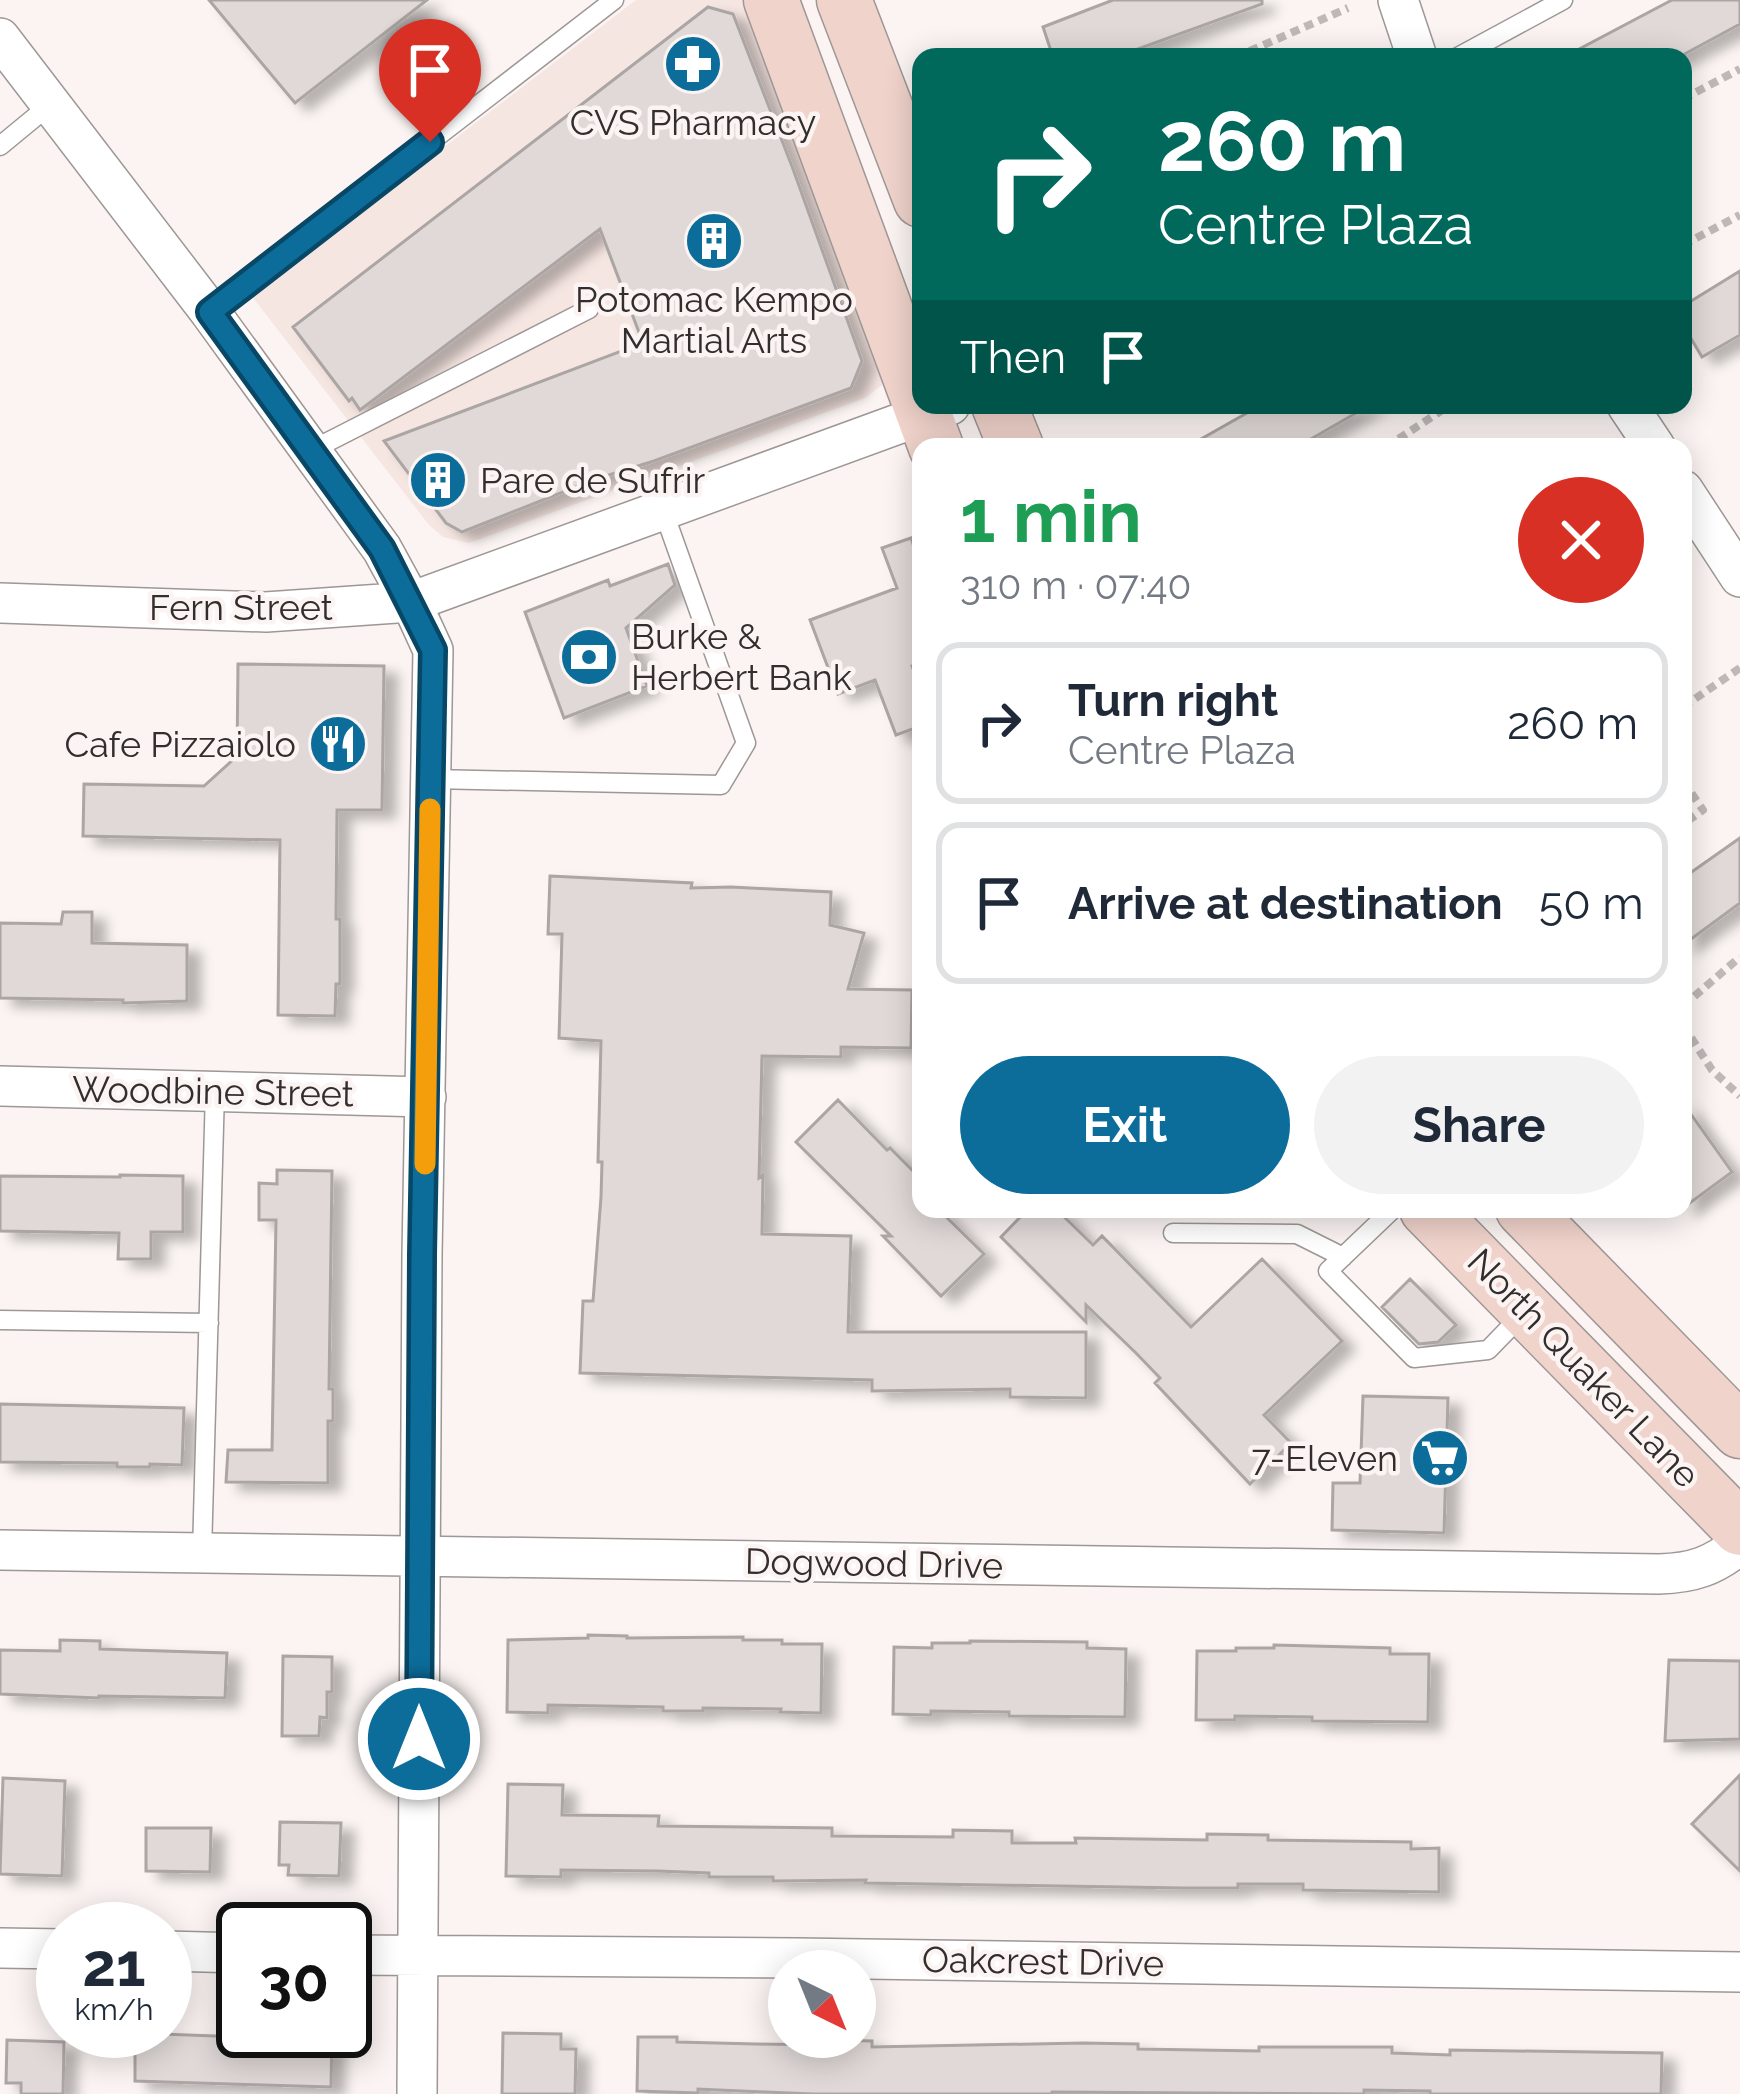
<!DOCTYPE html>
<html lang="en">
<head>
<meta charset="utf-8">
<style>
	body { margin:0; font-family:Raleway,sans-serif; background:#f2f2f3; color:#1f2937; height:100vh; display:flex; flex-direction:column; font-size:45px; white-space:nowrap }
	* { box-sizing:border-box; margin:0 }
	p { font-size:39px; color:#747a83 }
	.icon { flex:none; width:66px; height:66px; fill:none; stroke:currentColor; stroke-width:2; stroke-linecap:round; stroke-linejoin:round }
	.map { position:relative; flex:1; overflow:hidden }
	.sheet { position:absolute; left:912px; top:438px; width:780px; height:780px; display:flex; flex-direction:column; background:#fff; border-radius:24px; box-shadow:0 6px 30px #0003 }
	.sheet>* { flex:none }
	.banner { position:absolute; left:912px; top:48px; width:780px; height:366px; border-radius:24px; box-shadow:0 6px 30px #0003; background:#00695c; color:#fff; overflow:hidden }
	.needle { width:78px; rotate:137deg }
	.controls { position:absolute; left:768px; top:1950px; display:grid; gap:24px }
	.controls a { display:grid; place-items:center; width:108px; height:108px; border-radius:50%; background:#fff; box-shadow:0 6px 30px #0003; font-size:60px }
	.speed { position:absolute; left:36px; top:1902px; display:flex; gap:24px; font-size:60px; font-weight:700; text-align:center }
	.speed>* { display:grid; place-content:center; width:156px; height:156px; border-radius:50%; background:#fff; box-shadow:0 6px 30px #0003; line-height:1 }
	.speed small { font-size:30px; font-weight:400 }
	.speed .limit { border:6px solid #111; border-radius:18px; background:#fff; color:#111 }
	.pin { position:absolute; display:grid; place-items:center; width:102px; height:102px; color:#fff; margin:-123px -51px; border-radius:50% 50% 50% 0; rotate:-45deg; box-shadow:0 0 12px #0007 }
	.pin .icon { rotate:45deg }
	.me { position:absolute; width:132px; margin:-66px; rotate:0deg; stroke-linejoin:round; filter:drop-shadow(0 0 9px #0008) }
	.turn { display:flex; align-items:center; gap:42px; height:252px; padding:0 48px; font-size:54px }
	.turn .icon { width:156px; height:156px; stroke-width:2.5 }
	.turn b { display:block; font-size:84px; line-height:102px }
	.then { display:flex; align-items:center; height:114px; padding:0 48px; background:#0003; gap:24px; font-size:45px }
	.round { display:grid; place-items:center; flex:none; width:126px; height:126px; border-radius:63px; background:#f2f2f3 }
	.headline { display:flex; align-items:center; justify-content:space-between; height:204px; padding:0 48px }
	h1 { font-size:72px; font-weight:700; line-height:90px; color:#1e9e55 }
	.action { display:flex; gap:24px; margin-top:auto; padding:24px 48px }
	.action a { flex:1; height:138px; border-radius:72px; background:#0c6d9b; color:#fff; font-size:48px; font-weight:700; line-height:138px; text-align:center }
	.action a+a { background:#f2f2f3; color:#1f2937 }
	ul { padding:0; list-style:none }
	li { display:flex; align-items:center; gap:36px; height:162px; margin:0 24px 18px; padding:0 24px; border:6px solid #e0e1e3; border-radius:24px }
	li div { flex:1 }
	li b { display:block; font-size:45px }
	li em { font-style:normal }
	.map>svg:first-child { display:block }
	.built { fill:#f6e6e2 }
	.building { fill:#e0d9d7; stroke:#aba5a3; stroke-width:3; filter:url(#shadow) }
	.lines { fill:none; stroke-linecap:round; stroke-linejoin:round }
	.service-casing { stroke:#9d9795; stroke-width:21 }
	.minor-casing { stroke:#9d9795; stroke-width:42 }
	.secondary-casing { stroke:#9d9795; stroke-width:57 }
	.path { stroke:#beb8b7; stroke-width:8; stroke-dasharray:9 6; stroke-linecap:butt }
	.service { stroke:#fff; stroke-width:18 }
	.minor { stroke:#fff; stroke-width:39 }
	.secondary { stroke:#f0d3cb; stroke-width:54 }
	.route-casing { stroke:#084765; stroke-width:30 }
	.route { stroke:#0c6d9b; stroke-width:21 }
	.slow { stroke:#f59e0b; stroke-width:21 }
	.labels { text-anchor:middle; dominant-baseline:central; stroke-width:9; stroke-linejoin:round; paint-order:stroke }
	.poi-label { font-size:36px; fill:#312e2d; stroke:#fbf4f2 }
	.street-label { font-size:36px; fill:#312e2d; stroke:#fbf4f2 }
</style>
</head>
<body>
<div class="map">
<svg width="1740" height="2094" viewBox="0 0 1740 2094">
	<defs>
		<filter id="shadow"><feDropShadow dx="13" dy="8" stdDeviation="6" flood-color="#0004"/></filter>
	</defs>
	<rect width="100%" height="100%" fill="#fbf4f2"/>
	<path class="built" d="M636,0H750L886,372L882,385L865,398L469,543L443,537L429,525L251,295Z"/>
	<path class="building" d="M209,0H427L295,103Z
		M1113,0H1262V4L1116,57H1053L1043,27Z
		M1672,0H1740V24L1679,57H1564Z
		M708,7L733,14L793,169L862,361L851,388L654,461L596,479L462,532L446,523L384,441L643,343L600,229L360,410L352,398L349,401L293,327Z
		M1740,271V335L1702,357L1683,325V306Z
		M1261,405H1370L1297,447H1187Z
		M911,538L921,567V663L912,666L921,690V726L896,735L875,680L838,694L810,620L897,588L882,548Z
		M668,564L675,585L626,628L647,686L564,718L525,612L608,580L610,586Z
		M238,664L384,666L382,810H337L336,919H340V984H336L335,1016L278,1015L280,840L83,836L84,784L204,786L237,756Z
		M1740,838V903L1683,945V878Z
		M550,876L692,883L691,888L731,887L831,892L830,925L864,933L848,989L912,990L911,1048L841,1047V1057L762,1056L759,1178L763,1175L762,1234L851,1236L848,1332H1086V1398L1010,1397V1389L872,1391V1380L580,1373L583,1301H593L601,1197L602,1162H598L601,1041L559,1038L562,934H548Z
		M63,912H92V943L187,945V1001L123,1003V1000L0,998V923L61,924Z
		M838,1100L887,1150L890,1148L921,1179V1209H938L984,1254L941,1296L883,1236H891L796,1142Z
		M1683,1103L1732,1172L1683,1208Z
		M277,1170L332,1171L329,1389H333V1421H328V1483L226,1482L228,1450H272L276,1220H259V1183L277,1184Z
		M120,1175L183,1176V1232H151V1259H118L119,1233L0,1231V1176L120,1177Z
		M1028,1209H1056L1093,1245L1102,1236L1191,1327L1262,1259L1342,1341L1264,1415L1291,1443L1250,1484L1155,1383L1160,1378L1136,1353L1086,1305V1322L1001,1237Z
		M1410,1279L1456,1325L1438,1342L1419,1344L1382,1307Z
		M1363,1396L1448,1398L1444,1533L1332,1530L1333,1483H1360Z
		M0,1404L184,1408L182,1465L150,1464V1467H117V1463L0,1462Z
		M588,1635L627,1636V1638L743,1637V1640H782V1644H822L821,1713L780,1712L781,1709L703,1708V1711H663V1707L548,1705V1713L507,1712L508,1640L588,1638Z
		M60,1640L100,1641V1649L227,1653L225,1698L99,1696V1698L0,1694V1650L60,1651Z
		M970,1641L1087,1642V1648L1126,1649L1125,1717L1009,1716V1712L931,1711V1715L893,1714L894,1647L932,1648V1643H970Z
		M1274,1645L1390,1648V1654H1429L1428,1722L1312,1721V1717L1235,1716V1720H1196L1197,1651H1236V1648H1274Z
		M283,1656L332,1657V1692H327V1718L320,1717L319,1736H282Z
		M1669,1660L1740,1661V1739L1665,1741Z
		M1740,1775V1871L1692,1824Z
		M3,1778L65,1781L62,1876L0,1874Z
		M508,1784L563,1785L562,1815L659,1816L658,1826L832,1828V1836L953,1837V1830L1012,1831V1843H1076L1075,1838L1207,1840V1834L1268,1835V1840L1411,1842V1849L1439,1848V1892L1303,1890V1884H1238V1888H1184L865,1883L866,1880L773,1881V1877H709V1873L658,1871L561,1870V1877L506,1876Z
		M280,1822L341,1823L339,1876L288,1875L289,1865H279Z
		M146,1828H211L210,1872L146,1871Z
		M271,2031H332L331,2087L135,2081V2033L271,2038Z
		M503,2033L561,2034V2049H576L575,2094H502Z
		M638,2037H677V2042L756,2044L836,2045V2040L872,2041V2047L1083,2043L1138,2044V2049L1259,2051V2047H1392V2053L1450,2055V2050L1662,2053L1661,2094H1430V2091L1364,2090V2094L1052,2092L1051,2094H813L698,2089V2093L637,2091Z
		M7,2040L64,2042L63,2094H21V2083H6Z"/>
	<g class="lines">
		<g class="service-casing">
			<path id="service" d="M1458,57L1563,0
				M0,146L51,104
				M210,312L614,0
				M310,451L589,309
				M431,779L721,785L746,743L663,510
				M1393,1209L1328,1271L1414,1358L1488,1350L1523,1314
				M1173,1233L1297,1234L1343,1257
				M0,1320L209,1323
				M202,1552L215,1091"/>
		</g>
		<g class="minor-casing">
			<path id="minor" d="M1398,0L1417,57
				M0,38L210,312L382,549L411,602L433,650L422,1255L417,2094
				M1627,405L1655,447
				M1683,490L1740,577
				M0,603L266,612L411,602L950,405
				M0,1086L426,1097
				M0,1550L1659,1574C1693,1573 1714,1566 1740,1544
				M0,1948L63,1949
				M165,1951L243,1953
				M345,1955L797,1958L1740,1972"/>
		</g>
		<g class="secondary-casing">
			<path id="secondary" d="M771,0L936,447
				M844,0L921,200
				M999,405L1016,447
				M1427,1209L1740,1528
				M1523,1209L1740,1431"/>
		</g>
		<path class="path" d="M1236,57L1348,8
			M1683,99L1740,69
			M1683,245L1740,215
			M1386,447L1450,405
			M1683,707L1740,668
			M1683,781L1703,810L1683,824
			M1683,1006L1740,957
			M1683,1025L1712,1070L1740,1096"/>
		<use href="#service" class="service"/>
		<use href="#minor" class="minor"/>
		<use href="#secondary" class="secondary"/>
	</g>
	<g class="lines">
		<g class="route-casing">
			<path id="route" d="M419,1739L422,1255L433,650L382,549L210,312L430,142"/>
		</g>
		<use href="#route" class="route"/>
		<path class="slow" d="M425,1164L430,809"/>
	</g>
	<defs>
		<g id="pharmacy-disc" transform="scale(3)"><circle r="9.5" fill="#0c6d9b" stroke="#fbf4f2"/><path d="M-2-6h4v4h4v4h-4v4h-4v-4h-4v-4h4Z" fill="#fff"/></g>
		<g id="building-disc" transform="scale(3)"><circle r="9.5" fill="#0c6d9b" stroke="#fbf4f2"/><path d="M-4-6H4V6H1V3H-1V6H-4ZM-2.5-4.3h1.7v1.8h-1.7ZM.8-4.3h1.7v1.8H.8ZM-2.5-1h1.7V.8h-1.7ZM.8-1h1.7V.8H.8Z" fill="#fff"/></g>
		<g id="bank-disc" transform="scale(3)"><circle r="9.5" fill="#0c6d9b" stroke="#fbf4f2"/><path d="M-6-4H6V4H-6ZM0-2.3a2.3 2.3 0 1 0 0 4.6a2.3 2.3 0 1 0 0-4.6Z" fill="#fff"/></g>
		<g id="restaurant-disc" transform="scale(3)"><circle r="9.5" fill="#0c6d9b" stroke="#fbf4f2"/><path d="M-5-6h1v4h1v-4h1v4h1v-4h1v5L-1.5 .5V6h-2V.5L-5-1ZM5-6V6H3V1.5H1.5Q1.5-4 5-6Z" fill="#fff"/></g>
		<g id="supermarket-disc" transform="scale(3)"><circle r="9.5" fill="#0c6d9b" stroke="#fbf4f2"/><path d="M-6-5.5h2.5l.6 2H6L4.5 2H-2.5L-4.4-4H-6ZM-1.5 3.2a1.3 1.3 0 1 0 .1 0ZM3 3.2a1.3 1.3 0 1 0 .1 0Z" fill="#fff"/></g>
	</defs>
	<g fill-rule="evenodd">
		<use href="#pharmacy-disc" x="693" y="64"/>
		<use href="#building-disc" x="714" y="241"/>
		<use href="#building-disc" x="438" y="480"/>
		<use href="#bank-disc" x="589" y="657"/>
		<use href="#restaurant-disc" x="338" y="744"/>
		<use href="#supermarket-disc" x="1440" y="1458"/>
	</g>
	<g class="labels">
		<g class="poi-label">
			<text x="693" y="122">CVS Pharmacy</text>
			<text x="714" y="299">Potomac Kempo<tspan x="714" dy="41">Martial Arts</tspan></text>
			<text x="480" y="480" text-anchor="start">Pare de Sufrir</text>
			<text x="631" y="636" text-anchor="start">Burke &amp;<tspan x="631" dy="41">Herbert Bank</tspan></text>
			<text x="296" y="744" text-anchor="end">Cafe Pizzaiolo</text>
			<text x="1398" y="1458" text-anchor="end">7-Eleven</text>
		</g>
		<g class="street-label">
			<text x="241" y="607">Fern Street</text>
			<text transform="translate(213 1091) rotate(1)">Woodbine Street</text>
			<text transform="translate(1584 1368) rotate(46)">North Quaker Lane</text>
			<text transform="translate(874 1563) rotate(1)">Dogwood Drive</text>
			<text transform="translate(1043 1961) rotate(1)">Oakcrest Drive</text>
		</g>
	</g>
</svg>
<div class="controls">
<a><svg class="needle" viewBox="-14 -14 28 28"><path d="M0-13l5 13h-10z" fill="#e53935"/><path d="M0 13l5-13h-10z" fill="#747a83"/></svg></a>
</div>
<div class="speed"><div>21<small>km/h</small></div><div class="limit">30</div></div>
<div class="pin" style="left:430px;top:142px;background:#d93025"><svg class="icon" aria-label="arrive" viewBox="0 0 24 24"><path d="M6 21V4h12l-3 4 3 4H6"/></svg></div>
<svg class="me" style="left:419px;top:1739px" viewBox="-20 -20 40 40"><circle r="17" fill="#0c6d9b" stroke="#fff" stroke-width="3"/><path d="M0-11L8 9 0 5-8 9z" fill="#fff"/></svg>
<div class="banner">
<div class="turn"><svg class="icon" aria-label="right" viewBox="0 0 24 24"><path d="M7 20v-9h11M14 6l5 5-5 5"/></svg><div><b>260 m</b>Centre Plaza</div></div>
<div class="then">Then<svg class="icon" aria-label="arrive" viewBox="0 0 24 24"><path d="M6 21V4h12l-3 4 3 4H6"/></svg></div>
</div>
<section class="sheet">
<div class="headline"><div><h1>1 min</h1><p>310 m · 07:40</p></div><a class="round" style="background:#d93025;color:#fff"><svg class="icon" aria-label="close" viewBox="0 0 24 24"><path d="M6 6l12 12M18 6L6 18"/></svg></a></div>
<ul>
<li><svg class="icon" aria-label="right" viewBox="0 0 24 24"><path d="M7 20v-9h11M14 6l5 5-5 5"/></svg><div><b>Turn right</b><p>Centre Plaza</p></div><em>260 m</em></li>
<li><svg class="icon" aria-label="arrive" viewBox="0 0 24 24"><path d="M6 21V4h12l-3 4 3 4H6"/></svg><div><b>Arrive at destination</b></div><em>50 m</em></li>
</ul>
<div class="action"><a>Exit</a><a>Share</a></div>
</section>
</div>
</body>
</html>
